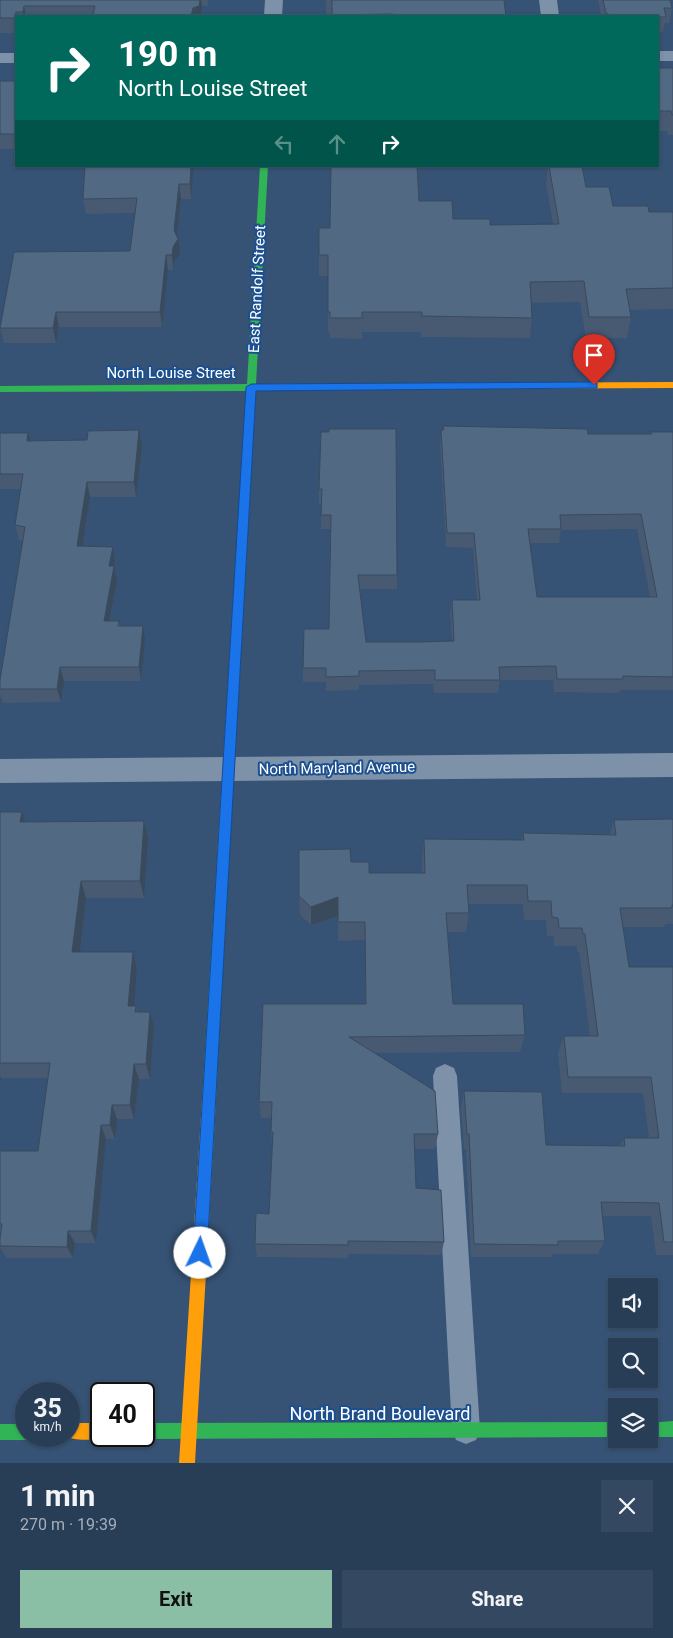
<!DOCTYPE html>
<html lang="en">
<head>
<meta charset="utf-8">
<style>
	body { margin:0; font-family:Roboto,sans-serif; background:#344961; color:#f1f3f6; height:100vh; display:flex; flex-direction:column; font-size:19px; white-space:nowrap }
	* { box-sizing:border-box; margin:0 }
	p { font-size:16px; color:#a5aeba }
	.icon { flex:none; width:28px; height:28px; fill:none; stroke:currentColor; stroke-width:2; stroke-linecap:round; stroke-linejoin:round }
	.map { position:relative; height:1463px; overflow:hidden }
	.drawer { display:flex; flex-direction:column; background:#283e57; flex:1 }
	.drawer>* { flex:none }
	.guide { position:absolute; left:15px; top:15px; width:644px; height:152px; border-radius:0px; box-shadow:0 1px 4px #0004,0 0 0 1px #44576d; background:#00695c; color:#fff; overflow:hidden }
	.fabs { position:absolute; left:608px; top:1278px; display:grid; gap:10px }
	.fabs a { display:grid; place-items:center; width:50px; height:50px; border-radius:0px; background:#283e57; box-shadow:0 1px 4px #0004,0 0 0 1px #44576d; font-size:25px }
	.speed { position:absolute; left:15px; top:1382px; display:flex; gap:10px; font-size:25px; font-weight:700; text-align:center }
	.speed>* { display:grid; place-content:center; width:65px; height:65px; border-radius:50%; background:#283e57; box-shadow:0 1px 4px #0004,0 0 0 1px #44576d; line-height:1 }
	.speed small { font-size:12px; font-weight:400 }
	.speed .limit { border:2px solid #111; border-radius:8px; background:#fff; color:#111 }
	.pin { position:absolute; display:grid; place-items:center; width:42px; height:42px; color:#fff; margin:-51px -21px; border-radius:50% 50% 50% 0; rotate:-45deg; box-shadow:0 0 5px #0007 }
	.pin .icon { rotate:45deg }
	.me { position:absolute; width:55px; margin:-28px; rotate:3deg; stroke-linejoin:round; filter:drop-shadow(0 0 4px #0008) }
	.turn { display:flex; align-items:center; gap:18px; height:105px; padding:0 20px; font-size:22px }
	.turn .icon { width:65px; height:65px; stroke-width:2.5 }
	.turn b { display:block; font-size:35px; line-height:42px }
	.lanes { display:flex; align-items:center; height:48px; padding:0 20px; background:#0003; justify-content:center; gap:25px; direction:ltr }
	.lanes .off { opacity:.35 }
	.round { display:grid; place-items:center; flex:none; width:52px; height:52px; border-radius:0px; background:#344961 }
	.summary { display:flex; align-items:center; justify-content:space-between; height:85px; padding:0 20px }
	h1 { font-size:30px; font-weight:700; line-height:38px }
	.cta { display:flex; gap:10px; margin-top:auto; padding:10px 20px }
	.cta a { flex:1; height:58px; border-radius:0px; background:#8abfa5; color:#111; font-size:20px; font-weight:700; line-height:58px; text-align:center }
	.cta a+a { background:#344961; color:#f1f3f6 }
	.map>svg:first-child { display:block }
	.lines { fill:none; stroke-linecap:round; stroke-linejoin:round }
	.lane { fill:#7d92a8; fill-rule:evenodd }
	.street { fill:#7d92a8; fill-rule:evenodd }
	.fast { fill:#30b455; fill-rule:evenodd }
	.slow { fill:#ff9f0a; fill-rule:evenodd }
	.wall { fill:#475a72; fill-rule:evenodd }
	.shaded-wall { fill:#394a5c }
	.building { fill:#526984; stroke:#394a5c; fill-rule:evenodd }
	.route { fill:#1a73e8; stroke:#114b97 }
	.labels { text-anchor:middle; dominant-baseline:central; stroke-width:4; stroke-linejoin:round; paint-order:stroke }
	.street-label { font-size:15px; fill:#fff; stroke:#1b4f8f }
	.near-street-label { font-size:18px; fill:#fff; stroke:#1b4f8f }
</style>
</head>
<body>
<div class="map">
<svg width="673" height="1463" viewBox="0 0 673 1463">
	<rect width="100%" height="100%" fill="#365274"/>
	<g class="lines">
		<path class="lane" d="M445,1064L454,1068L457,1076L480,1430L476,1440L466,1444L456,1440L452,1430L433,1076L436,1068Z"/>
		<path class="street" d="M265,0H283L282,16H264Z
			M539,0H557L559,16H541Z
			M658,51H673V61H658Z
			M0,53H16V63H0Z
			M673,753V777L0,783V759Z"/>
		<path class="fast" d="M260,166H268L256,384L447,383L450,384V388L256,390L250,494L245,498L240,494L246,391L0,392V386L247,384Z
			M223,852L227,853L229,857L216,1100L214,1105L209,1106L204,1105L202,1100L217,857L219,853Z
			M673,1421V1437H649V1423Z
			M144,1423L616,1422V1437L144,1439L139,1436H144Z
			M0,1424H26V1436H32L26,1440H0Z"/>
		<path class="slow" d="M673,382V388L447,389L442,386L447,383Z
			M245,490L250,494L229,857L227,861L223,862L219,861L217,857L240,494Z
			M209,1094L214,1095L216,1100L195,1463H179L202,1100L204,1095Z
			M69,1423H101V1436H106C96,1441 74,1441 64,1436H69Z"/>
	</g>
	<path class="wall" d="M0,0H208V6H202L201,16H16V33H0Z
		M326,0H504L506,16H332V15H326Z
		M598,0H670L672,8L669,23H665L663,32H658V16H601Z
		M658,68H673V135H668L667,131H658Z
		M0,81H16V149H0Z
		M194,166L191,199H181L177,236L180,254L174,262L173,270H168L162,327H59L56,343H4L0,328L130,251L135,213L86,214L83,199Z
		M548,166H582L586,187L613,206L649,212H673V309L630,310L631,317L627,338H586L580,302L531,303L532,318L530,338L421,337V332H362V339L330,338V332H328V276H319V255L330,228L419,201L453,219L490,225L553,224L546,184Z
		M443,426L588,434H650L651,432H673V690H620L619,693L554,692L553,680H500L498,693H434L433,684L359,685V690L326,691V682H303V668L329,629L330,529H321V504H319V489L321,432L397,575V589H360L366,642H420L452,641L450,614L452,600H477L473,548L446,547L440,444L441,430H443ZM637,529L650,597H537L530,543H559L561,530Z
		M0,433L30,441L142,445L136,497H90L82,546L113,547L115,561L114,567L117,580L110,621H119L120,626L145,640L141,681H64L61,702L3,703L0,694V680L23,541L19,540L15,525L20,489H0Z
		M0,812H22L25,822L144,821L148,839L144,898H86L80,952H133L137,969L134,1006H136L137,1012H150L154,1027L150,1079H139L134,1119H117L115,1139H106L96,1243H75L73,1258H7L0,1248V1151H38L48,1078H1L0,1086Z
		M673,819V924H666L664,927H623L629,967H673V1255H656L651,1216H603L605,1241L598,1254H553L552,1257H471L466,1149H464L461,1107L464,1091L546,1145L620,1146L624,1138H649L643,1093H562L558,1053L564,1036H590L579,952H577V946H554L553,936H547L546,920H524L523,904H469V913L466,932H448L453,1004L525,1035L520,1052L375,1053L438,1134L435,1149H414L416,1188L444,1242L441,1255L348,1254V1258L257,1257L255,1244L269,1214L272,1146L271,1132L272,1118H261L259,1102L365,1004V940L338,941V916L311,925L300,915L299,896L351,862L369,873H422V859L424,839L522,840L523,833L610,834L614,820Z"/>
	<path class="shaded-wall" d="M200,0H201L202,6L201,16H191L193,8Z
		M24,6L26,16H23V12Z
		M16,12L17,16H16V26L15,18Z
		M191,166H194L191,199L190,184Z
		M179,184L181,199L176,243L178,239L180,254L174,262L173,270L172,255Z
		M166,255L168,270L162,327L160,312Z
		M56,312L59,327L56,343L53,328Z
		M139,430L142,445L136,497L134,482Z
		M28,433L32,448L27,441Z
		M87,482L90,497L80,560L77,546Z
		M113,547L115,561L114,567L117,580L107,635L104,621L109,566Z
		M143,626L145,640L141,681L139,667Z
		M60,667L64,681L61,702L57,689Z
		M22,812L28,830L20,822Z
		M144,821L148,839L144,898L140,881Z
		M81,881L86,898L78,969L72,952Z
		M338,897V916L311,925V907Z
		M133,952L137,969L133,1022L128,1006Z
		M150,1012L154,1027L150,1079L146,1064Z
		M134,1064L139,1079L134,1119L130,1105Z
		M0,1075L1,1078L0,1086Z
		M112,1105L117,1119L115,1139L110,1125Z
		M101,1125L106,1139L96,1243L91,1231Z
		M68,1231L75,1243L73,1258L67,1247Z"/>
	<path class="building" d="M0,0H200L199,6L193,8L191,16H150L93,15L95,6H24L23,12H16L15,18H0Z
		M332,0H504L506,16H393V14L332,15Z
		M603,0H670L672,8H664L666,17H658V16H613L606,13Z
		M658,68H673V115H672L671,111H658Z
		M0,81H16V129L15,134H0Z
		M85,166H191L190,184H179L174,230L178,239L173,247L172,255H166L160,312H56L53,328H0L14,252L130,251L137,198L83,199Z
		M331,166H417L419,201H452L453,219H490V225L559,224L549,166H582L586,187H609L613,206H648L649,212H673V288L626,289L631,317H589L584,281L530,282L532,318L422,316V312H362V318H330V312H328V255H319V228H330Z
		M443,426L587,429L588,434H652L651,432H673V677L623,676V679H557L556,666L499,667L500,680H435V670L359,671V676L326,677V668H303L304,629H329L331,515H321L322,489H319L321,432H329V429H396L397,575H358L366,642H420L454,641L452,600H480L474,533H447L441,430H444ZM641,514L657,597H537L528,529H561L560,515Z
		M139,430L134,482H87L77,546L113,547L109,566H114L104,621H119L118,626H143L139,667H60L57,689H0V680L25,527L15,525L23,474H0V433H28L27,441L87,440L88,431Z
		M0,812H22L20,822L144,821L140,881H81L72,952H133L128,1006H136L135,1012H150L146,1064H134L130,1105H112L110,1125H101L91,1231H68L67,1247L0,1246V1239L2,1224H0V1151H38L50,1063H0Z
		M673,819V905H672V908H620L629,967H673V1242H664L659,1203L601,1202L605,1241H558V1245L474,1244L469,1134H467L464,1091L542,1092L546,1145L625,1146L624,1138H659L651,1077H568L564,1036H598L585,934H583L582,928H559L558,918L552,917L551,901H528L527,885H467L469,913H446L453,1004H523L525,1035L349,1037L435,1091L438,1134H414L416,1188L441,1190L444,1242L348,1241V1245L255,1244L256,1213L269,1214L273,1132H271L272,1102H259L263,1004H366L365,922H338V897L311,907L299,896V850L350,849L351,862H369V873H425L424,839L524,840L523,833L616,835L614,820Z"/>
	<path class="route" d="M594,382L597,383V388L256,391L207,1253L205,1258L200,1260L195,1258L193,1253L246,387L251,384Z"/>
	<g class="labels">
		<g class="street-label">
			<text transform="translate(257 289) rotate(-87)">East Randolf Street</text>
			<text x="171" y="373">North Louise Street</text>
			<text transform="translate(337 768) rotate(-1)">North Maryland Avenue</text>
		</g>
		<g class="near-street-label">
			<text x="380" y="1413">North Brand Boulevard</text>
		</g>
	</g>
</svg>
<div class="fabs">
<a><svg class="icon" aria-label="sound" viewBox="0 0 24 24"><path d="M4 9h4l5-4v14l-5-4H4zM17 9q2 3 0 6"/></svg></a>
<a><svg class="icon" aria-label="search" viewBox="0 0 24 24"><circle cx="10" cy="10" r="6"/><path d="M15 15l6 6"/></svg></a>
<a><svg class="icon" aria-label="layers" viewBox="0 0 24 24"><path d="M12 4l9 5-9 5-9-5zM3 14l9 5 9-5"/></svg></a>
</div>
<div class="speed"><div>35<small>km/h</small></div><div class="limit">40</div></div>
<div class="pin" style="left:594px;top:385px;background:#d93025"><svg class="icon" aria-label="arrive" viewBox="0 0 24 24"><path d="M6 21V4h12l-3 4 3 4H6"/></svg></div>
<svg class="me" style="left:200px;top:1253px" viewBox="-20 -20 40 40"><circle r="19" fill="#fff"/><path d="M0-13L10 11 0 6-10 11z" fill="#1a73e8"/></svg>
<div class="guide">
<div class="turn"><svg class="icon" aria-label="right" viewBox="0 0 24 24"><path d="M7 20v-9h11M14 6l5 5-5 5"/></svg><div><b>190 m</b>North Louise Street</div></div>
<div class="lanes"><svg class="icon off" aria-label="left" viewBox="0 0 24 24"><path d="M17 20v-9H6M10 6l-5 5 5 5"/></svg><svg class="icon off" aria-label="ahead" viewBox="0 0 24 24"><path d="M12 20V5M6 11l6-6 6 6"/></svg><svg class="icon" aria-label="right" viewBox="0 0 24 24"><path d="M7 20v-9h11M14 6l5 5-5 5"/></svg></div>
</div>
</div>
<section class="drawer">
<div class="summary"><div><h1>1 min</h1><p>270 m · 19:39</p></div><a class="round"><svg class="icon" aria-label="close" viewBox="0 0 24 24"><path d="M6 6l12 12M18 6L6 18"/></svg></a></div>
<div class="cta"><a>Exit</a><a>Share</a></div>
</section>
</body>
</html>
